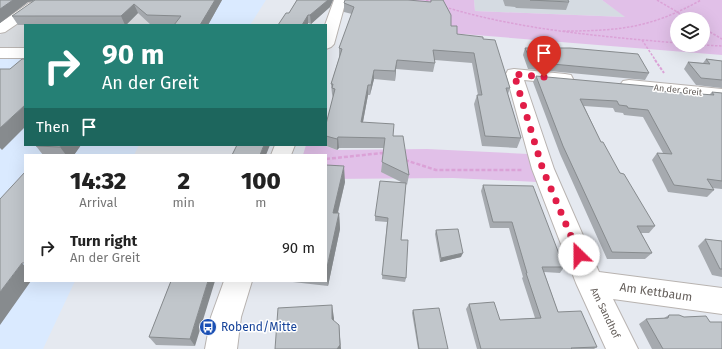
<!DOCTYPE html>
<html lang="en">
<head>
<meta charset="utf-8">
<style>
	body { margin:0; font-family:"Fira Sans",sans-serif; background:#f6f6f6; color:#222; height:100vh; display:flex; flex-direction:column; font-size:15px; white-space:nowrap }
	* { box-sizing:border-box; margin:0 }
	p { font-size:13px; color:#767676 }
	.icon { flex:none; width:22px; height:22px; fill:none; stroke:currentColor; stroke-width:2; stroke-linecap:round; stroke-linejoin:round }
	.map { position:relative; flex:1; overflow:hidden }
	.panel { position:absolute; left:24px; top:154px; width:303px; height:128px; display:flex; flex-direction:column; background:#fff; border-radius:0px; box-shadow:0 4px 16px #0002 }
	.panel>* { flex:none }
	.guide { position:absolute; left:24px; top:24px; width:303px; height:122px; border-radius:0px; box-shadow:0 4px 16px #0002; background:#258075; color:#fff; overflow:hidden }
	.fabs { position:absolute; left:670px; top:12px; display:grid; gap:8px }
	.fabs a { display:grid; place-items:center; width:40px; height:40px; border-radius:50%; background:#fff; box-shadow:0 4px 16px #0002; font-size:20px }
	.pin { position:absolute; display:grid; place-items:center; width:34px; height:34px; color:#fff; margin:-41px -17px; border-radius:50% 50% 50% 0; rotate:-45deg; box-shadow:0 0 4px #0007 }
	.pin .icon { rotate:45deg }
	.me { position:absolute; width:44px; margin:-22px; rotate:337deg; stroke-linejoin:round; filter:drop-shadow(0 0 3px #0008) }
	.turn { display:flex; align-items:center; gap:14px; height:84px; padding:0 12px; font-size:18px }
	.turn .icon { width:52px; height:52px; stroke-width:2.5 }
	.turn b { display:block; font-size:28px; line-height:34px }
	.then { display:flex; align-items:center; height:38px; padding:0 12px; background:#0003; gap:8px; font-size:15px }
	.eta { display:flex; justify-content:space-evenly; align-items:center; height:68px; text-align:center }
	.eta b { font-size:24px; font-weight:800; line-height:28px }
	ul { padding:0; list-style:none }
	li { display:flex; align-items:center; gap:12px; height:52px; padding:0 12px }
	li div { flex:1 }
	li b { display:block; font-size:15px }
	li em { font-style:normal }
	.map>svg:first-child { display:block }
	.commercial { fill:#daeaff }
	.industrial { fill:#d7dade }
	.education { fill:#d5dbe2 }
	.green { fill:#e1c0e8; fill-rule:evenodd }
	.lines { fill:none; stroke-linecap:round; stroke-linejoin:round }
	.minor-casing { stroke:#b8b3b0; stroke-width:2 }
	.path-far2 { stroke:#dba2d7; stroke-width:1.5; stroke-dasharray:2.5 1.5; stroke-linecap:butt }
	.path-far1 { stroke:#dba2d7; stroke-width:2; stroke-dasharray:3 1.5; stroke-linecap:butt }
	.path { stroke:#dba2d7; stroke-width:2.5; stroke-dasharray:4 2; stroke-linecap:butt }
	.minor { fill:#fff; fill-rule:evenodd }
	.wall { fill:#a6aaaf }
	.shaded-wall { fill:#878b8e }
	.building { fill:#c1c6cb; stroke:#878b8e }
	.route { stroke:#e11d48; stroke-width:7; stroke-dasharray:0 12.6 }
	.labels { text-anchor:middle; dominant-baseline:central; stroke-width:3; stroke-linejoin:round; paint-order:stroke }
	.far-street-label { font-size:9px; fill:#66605c; stroke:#fff }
	.street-label { font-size:10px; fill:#66605c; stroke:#fff }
	.near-street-label { font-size:12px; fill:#66605c; stroke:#fff }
	.near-transit-label { font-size:12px; fill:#164399; stroke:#fff; text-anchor:start }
</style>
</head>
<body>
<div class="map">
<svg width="722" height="349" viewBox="0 0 722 349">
	<rect width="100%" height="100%" fill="#e5e9f0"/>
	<path class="commercial" d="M200,0H266L250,25H184Z
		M0,58L25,59V145H139L134,155H25V281H75L43,349H0Z"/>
	<path class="industrial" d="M44,2H199L184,25H25V49L0,48V35Z"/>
	<path class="education" d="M474,0H602L626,17L475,11Z"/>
	<path class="green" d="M404,0H474L475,11L625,17L602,0H722V55L450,33ZM677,19H703V45H677Z
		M306,145H323L337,150L427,149L528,154L537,182L453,178L326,179V155H303Z"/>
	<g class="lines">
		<g class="minor-casing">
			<path id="minor" d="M334,0H346L334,44L331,47L326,49L325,25Z
				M34,2L39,3L41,6L39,9L5,32L0,33V23L29,3Z
				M0,48H25V58H0Z
				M514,69L565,74L571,75L573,79L571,83L565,84L524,80L554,169L599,272L722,288V314L613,299L638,349H606L576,283L532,169L506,74L508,70Z
				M629,80L722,89V99L623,89L620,85L623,81Z
				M275,145H295L291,155H271Z
				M224,281H252L241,317L237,349H205L211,317Z"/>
		</g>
		<path class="path-far2" d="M426,0L433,2
			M657,0L689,19
			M445,7C521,30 598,36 677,43
			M703,28L722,39
			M563,31C619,31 651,28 701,0
			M642,40L656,61
			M703,45L722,46"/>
		<path class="path-far1" d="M655,60L664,73"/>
		<path class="path" d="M326,159L382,153L385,154
			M405,160L436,170H523"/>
		<use href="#minor" class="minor"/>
	</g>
	<path class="wall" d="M0,0H222L208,25H151L138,13L126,25H18L12,16L35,1L28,2L0,23Z
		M297,0H333L330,7L311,24L308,23L289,13Z
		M431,0H443L451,26L457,34L483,39L510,88L508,94L521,138L517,148L482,146L474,104L477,95H478L472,63L435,60V63L433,72L396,69L395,81L374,79L370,95H368L363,122L393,136L409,175L407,185L406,184L401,240L406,278L405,282L382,279L387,222L375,221V216L403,183L381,172L384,148H339L337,150L324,145H326V124L333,98L332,94L331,84L339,58V48L352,14L344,12V3L431,2Z
		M503,0H568L569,2L566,10L516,8L515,7L505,6Z
		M525,48L649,73L645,80L528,69L523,55Z
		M706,59L722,61V88L696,85L684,69L688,62L703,63Z
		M536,76L659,91L709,95L712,92L722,93V189L712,188L714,190L707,197L668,192L652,160L657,153H663L643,117L624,115L623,113L615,112L613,108L584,106L601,142L620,173L655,226L649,233H641L652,253L645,259H607L560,154L533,82Z
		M36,145H81L74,155H43L36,146Z
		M326,165L345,182L338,213H339L340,229L328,286L284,281H326Z
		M483,185L564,267L560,273L544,272L558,312L597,347L594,349H477L466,309L469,304L500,320L535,318L522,278L523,277L509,228H490L481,191Z
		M436,230L461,257L440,262L435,234Z
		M705,239L722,241V277L712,275L698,246Z
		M171,281L195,346L156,345L149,337Z
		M413,310L448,349H418L412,313Z
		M669,315L710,322L722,349H652L639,324L646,319L664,318Z"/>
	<path class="shaded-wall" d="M13,0H33L34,1L28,2L0,23V9Z
		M215,0H222L208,25H200Z
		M328,0H333L330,7L311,24L310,15Z
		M134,4L138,13L126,25H125L121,16Z
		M308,15V25H302Z
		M397,60L396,69L395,81V71Z
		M374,70V79L370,95L371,85Z
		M368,85V95L361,132V122Z
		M25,105V127L2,150L0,148V128Z
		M338,137L339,148L337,150V139Z
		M61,145H81L74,155H66L60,147Z
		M264,145H270L266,155H260Z
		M344,166L345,182L334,228L333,213Z
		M339,213L340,229L328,286L326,272Z
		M463,253L461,257L440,262L441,258Z
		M22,263L25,266V281H31L0,325V292Z
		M208,281H215L195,346L190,339Z
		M332,305L334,318V331L332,319Z
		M339,325L341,349H337Z"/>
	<path class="building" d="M0,0H13L0,9Z
		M35,0H215L200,25H174L181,16L147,15L134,4L121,16H12Z
		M297,0H328L310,15H308L302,25H278L286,13H289Z
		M345,0H408L431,2V0H443L451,15V26H457V34L483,37V39L495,40L510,88H506L521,138L485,136L477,95H482L474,53L433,50L435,63L397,60L395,71L374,70L371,85H368L361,122L394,124L393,136H403L409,175L382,162L385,138L338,137L337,139L326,136V124L335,89L332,88L333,84H331L342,49L339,48L354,7L344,3Z
		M530,0H568L569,2Z
		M525,48H570L638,54L649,73L531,62Z
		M22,59H25V105L0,128V69H10Z
		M706,59L722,61V80L701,78L688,62L710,64Z
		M536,76L657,87L659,91L714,95L712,92L722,93V181L707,179L714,190L674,185L657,153L672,154L648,110L628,108L627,106L619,105L617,101L580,99L601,142H603L620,173L624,174L655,226H637L652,253L612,252L563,146Z
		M36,145H61L60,147L36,146Z
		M237,145H264L260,155H232Z
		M326,165L344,166L333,213H339L326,272Z
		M25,172V263H22L0,292V199Z
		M380,181L406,183L401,240H408L406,278L382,275L388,218L375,216Z
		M483,185L533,186L564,267H542L558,312L581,311L597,347L571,348L572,349H481L469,304L494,302L500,320L541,318L526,273H527L512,222H493Z
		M458,229L463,253L441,258L436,230Z
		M705,239L722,241V269H720Z
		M171,281H208L190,339L149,337Z
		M332,305V319L339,325L340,345L337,349H275L278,308Z
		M439,308L448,349H419L413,310Z
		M669,315H679L684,317L706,316L710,322H722V349H663L646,319L668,318Z"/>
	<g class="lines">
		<path class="route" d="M544,77L514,74L543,170L579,255"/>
	</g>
	<defs>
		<g id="bus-disc" transform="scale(0.9)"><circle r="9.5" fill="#1a4fb4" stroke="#fff"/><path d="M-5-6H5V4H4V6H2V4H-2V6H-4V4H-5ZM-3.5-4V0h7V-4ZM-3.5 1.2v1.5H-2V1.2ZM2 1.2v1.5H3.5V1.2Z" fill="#fff"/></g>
	</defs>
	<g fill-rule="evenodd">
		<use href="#bus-disc" x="208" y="327"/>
	</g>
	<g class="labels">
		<g class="far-street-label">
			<text transform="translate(678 90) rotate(6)">An der Greit</text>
		</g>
		<g class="street-label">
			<text transform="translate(605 313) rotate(64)">Am Sandhof</text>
		</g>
		<g class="near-street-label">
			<text transform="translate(656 292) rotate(8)">Am Kettbaum</text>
		</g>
		<g class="near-transit-label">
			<text x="221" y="327">Robend/Mitte</text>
		</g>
	</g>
</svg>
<div class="fabs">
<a><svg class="icon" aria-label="layers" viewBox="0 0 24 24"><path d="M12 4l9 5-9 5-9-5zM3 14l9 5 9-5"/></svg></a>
</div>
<div class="pin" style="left:544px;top:77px;background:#d93025"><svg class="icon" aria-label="arrive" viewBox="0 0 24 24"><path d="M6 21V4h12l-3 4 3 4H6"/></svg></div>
<svg class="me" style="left:579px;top:255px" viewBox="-20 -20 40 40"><circle r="19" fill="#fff"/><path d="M0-13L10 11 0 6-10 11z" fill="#e11d48"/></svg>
<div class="guide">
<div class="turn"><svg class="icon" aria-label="right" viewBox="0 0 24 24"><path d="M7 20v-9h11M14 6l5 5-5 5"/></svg><div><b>90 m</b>An der Greit</div></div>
<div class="then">Then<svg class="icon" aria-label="arrive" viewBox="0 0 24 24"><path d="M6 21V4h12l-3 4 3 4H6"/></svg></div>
</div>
<section class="panel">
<div class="eta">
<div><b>14:32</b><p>Arrival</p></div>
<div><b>2</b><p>min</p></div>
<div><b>100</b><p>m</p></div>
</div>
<ul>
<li><svg class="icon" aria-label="right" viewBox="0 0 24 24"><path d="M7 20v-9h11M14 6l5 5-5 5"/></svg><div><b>Turn right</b><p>An der Greit</p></div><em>90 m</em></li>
</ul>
</section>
</div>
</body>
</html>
